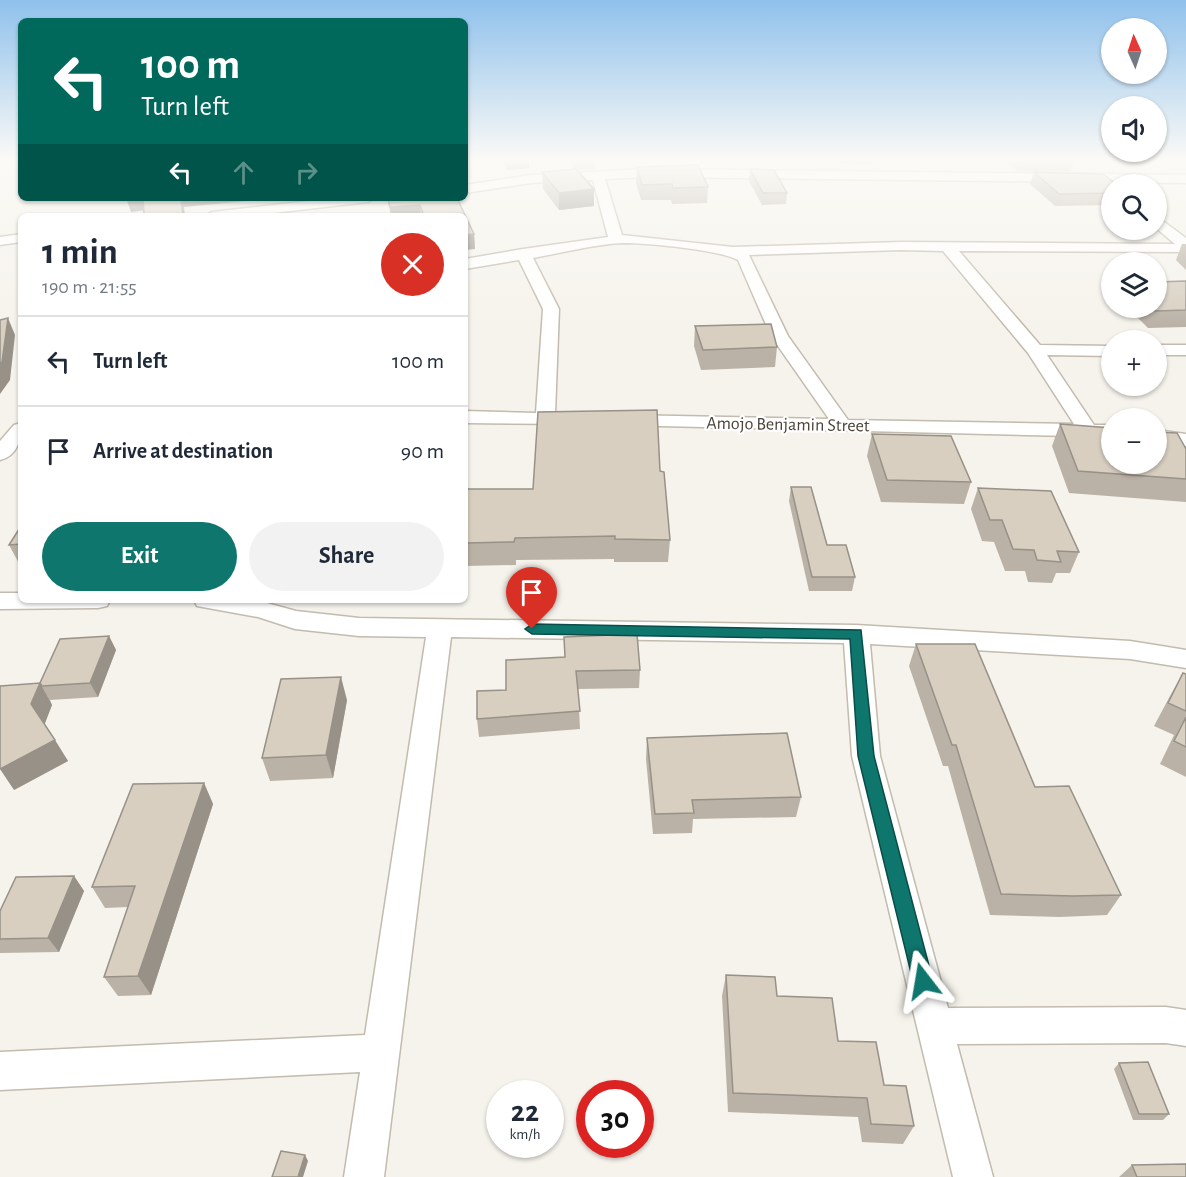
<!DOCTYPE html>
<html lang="en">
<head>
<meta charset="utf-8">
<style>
	body { margin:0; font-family:"Alegreya Sans",sans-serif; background:#f2f2f3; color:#1f2937; height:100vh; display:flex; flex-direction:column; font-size:22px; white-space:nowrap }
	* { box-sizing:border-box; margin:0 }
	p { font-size:20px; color:#747a83 }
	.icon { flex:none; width:33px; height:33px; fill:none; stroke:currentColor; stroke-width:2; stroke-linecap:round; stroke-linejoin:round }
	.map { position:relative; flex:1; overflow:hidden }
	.side { position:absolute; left:18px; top:213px; width:450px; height:390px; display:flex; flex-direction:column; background:#fff; border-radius:9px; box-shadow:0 2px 4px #0004 }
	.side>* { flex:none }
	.hud { position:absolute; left:18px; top:18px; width:450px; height:183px; border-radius:9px; box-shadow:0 2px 4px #0004; background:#00695c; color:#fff; overflow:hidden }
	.needle { width:39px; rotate:357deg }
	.buttons { position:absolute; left:1101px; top:18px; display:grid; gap:12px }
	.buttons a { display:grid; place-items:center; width:66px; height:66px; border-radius:50%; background:#fff; box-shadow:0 2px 4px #0004; font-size:30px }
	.speed { position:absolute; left:486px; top:1080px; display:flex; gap:12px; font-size:30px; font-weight:700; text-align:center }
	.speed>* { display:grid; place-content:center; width:78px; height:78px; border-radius:50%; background:#fff; box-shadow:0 2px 4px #0004; line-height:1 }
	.speed small { font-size:15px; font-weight:400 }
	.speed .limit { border:9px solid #d22; background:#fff; color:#111 }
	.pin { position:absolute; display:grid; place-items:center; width:51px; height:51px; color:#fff; margin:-62px -26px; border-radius:50% 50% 50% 0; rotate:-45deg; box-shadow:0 0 6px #0007 }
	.pin .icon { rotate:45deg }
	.me { position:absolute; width:66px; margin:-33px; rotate:346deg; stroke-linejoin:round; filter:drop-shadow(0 0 4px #0008) }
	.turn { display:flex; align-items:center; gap:21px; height:126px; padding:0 24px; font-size:27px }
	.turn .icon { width:78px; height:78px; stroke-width:2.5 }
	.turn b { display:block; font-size:42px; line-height:51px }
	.lanes { display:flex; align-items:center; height:57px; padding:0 24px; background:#0003; justify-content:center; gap:30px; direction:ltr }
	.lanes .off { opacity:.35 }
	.round { display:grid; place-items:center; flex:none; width:63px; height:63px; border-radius:32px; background:#f2f2f3 }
	.headline { display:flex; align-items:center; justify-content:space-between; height:102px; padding:0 24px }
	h1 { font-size:36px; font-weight:700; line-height:45px }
	.action { display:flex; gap:12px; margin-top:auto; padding:12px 24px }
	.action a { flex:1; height:69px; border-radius:36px; background:#0f766e; color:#fff; font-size:24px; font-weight:700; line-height:69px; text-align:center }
	.action a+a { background:#f2f2f3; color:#1f2937 }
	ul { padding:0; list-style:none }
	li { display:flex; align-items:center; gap:18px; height:90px; padding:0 24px; border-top:2px solid #e0e1e3 }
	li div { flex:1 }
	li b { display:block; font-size:22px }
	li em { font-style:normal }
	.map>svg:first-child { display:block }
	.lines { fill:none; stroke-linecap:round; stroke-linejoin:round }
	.minor-casing { stroke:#c2bbae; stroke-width:3 }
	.minor { fill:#fff; fill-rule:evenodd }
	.wall { fill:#bab2a6 }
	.shaded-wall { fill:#979187 }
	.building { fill:#d8cfc1; stroke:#979187; stroke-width:1.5 }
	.route { fill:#0f766e; stroke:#0a4d48; stroke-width:1.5 }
	.labels { text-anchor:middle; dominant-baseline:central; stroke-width:4.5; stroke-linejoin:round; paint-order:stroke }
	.street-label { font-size:18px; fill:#4b4439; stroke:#fff }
</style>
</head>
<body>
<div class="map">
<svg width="1186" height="1177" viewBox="0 0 1186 1177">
	<rect width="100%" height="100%" fill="#f6f3ec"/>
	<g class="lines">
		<g class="minor-casing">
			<path id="minor" d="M646,169L1186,175V183L646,177L605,179L622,235L733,247L901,242L1175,244L1156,228V216L1186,238V252L959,251L1040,345L1112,346V356L1047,355L1094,425H1112V437L619,425L616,421L619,417L626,415L829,419L771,336L738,260C721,250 647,243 624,243C594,244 562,253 533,258L559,309L555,414L578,416L581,420L578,424L465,423V411L536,413L543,309L519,260L465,269V259L523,249L608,237L593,180L531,183L465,193V185L531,175ZM901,250L943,251L1028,353L1074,424L848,420L788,336L749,255Z
				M333,198H375L368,202L248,216H205L212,212Z
				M21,234V242L0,245V237Z
				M1156,345H1186V355H1156Z
				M21,423C21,439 18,456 0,460V441L14,425Z
				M1156,430L1186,434V446L1156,442Z
				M0,593H21V600H110L107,606L98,608L0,609Z
				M194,600H256L296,611L359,618L856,625L1130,641L1186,650V668L1130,659L870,644L880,756L948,1008L1166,1007L1186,1010V1046L1166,1043L957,1044L993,1177H953L852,756L844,643L451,637L384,1177H344L360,1072L0,1090V1052L365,1035L426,637L359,636L295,629L258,617L197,606Z"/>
		</g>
		<use href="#minor" class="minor"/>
	</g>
	<path class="wall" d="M502,161H529V168L507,170Z
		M571,161H595V169L577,170L594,189V206L559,210L543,189L542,172L573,169Z
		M838,161H874L873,164L839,163Z
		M1006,161H1074L1071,171H1017Z
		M637,167L708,187L707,203L672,204L671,200H641L636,183Z
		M750,169L787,193L786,204L762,205L749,181Z
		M1034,172L1112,184V205L1055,206L1030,184Z
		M387,198H457L474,234L475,249L465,216H391Z
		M1182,244H1186V270L1176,260Z
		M1186,281V327L1148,328L1128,308H1156Z
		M695,326L777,347L775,367L701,370L694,346Z
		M1060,424L1186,449V502L1069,493L1052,446Z
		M872,434L971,482L964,504L881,502L867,456Z
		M660,471L670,540L668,562H614V559L516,560V565L465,566V494L533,489Z
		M791,487L827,545L855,577L852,591H809L789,501Z
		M978,488L1079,552L1070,573H1056L1052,583L1028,582L1025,571H1005L994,542L982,541L971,509Z
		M21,526V567L9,545Z
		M109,636L116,650L98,697L50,700L52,705L44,724L68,761L14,790L40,683Z
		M916,644L1035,787L1121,895L1107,915L1060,917L990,915L948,766H943L909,666Z
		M506,660L640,670L639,688L578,689L580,729L479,737L477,719L506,690Z
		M1183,673L1186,674V777L1160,764L1174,735L1154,726L1170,696Z
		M347,700L333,778L270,781L262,758Z
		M647,738L801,797L796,817L693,819L692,833L653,834L646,759Z
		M204,783L213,804L151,995L118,996L104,977L128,907L105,908L92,887Z
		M74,876L84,891L59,952L0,953V911Z
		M726,975L777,996L838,1041L884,1085L914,1126L903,1144L862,1142L858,1117L728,1112L722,996Z
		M1119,1063L1169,1114L1163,1120H1133L1114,1069Z
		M1132,1165L1186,1177H1119Z"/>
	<path class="shaded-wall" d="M507,161H529V168L507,170Z
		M594,189V206L559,210V193Z
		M126,198H144L147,210L131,212Z
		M181,198H256V200L184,207L185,216H183Z
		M420,205L421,216H391L390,207Z
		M474,234L475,249L465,250V235Z
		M8,318L15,335L10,380L0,394V365Z
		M109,636L116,650L98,697L90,683Z
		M341,677L347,700L333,778L326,755Z
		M40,683L52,705L44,726L31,704Z
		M55,740L68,761L14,790L0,769Z
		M204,783L213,804L151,995L138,976Z
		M74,876L84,891L59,952L48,938Z
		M305,1155L308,1161L303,1177H298Z"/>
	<path class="building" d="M698,165L708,187L673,188L672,184L642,185L637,167Z
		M576,169L594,189L559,193L542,172Z
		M750,169L774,170L787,193H763Z
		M1034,172L1103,174L1116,184H1112V193L1059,194Z
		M143,198H181L183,216H144Z
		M388,198H457L474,234L465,235V216H424L420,205L390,207Z
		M1186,281V310L1155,311L1151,308H1156V282Z
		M8,318L2,362L0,365V320Z
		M771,324L777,347L703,350L695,326Z
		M657,410L660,471L664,472L670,540L615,539V536L515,538L514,542L465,543L466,489H533L538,412Z
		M1060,424L1112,428V464H1156V432L1177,433L1186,449V479L1078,471Z
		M872,434L951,436L971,482L887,480Z
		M791,487H811L827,545H846L855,577H812Z
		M978,488L1051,491L1079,552L1057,551L1061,562L1037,560L1034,550L1013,549L1002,520H990Z
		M21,526V544L9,545Z
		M637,634L640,670L576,671L580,711L477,719V691L506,690V660L565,657L564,637Z
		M109,636L90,683L42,686L40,683L60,639Z
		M916,644H975L1035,787L1069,786L1121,895L1073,896L1001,894L956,745H952Z
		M1183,673L1186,674V711L1168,703Z
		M341,677L326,755L262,758L281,679Z
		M40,683L31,704L55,740L0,769V686Z
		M1186,717V747L1174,741Z
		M787,733L801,797L692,800L694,813L655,814L647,738Z
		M204,783L138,976L104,977L135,886L92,887L133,784Z
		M74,876L48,938L0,939V911L16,877Z
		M726,975L775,977L777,996L832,998L838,1041L876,1042L884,1085L906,1086L914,1126L871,1124L867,1098L733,1093Z
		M1148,1062L1169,1114H1139L1119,1063Z
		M281,1151L305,1155L298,1177H272Z
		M1186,1164V1177H1137L1132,1165Z"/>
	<linearGradient id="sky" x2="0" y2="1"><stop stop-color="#8fc1ec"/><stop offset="0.49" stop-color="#fbfaf6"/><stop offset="1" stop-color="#fbfaf6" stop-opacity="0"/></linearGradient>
	<rect width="1186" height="326" fill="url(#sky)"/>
	<path class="route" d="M532,624L861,630L874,756L933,981L930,988L923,991L916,988L913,981L858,756L850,639L532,634L525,629Z"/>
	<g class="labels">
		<g class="street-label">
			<text transform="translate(788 425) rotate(1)">Amojo Benjamin Street</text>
		</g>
	</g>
</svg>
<div class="buttons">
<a><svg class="needle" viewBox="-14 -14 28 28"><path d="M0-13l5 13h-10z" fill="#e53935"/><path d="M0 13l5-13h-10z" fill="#747a83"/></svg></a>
<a><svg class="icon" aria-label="sound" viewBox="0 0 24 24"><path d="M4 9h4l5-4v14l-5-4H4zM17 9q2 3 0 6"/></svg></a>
<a><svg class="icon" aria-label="search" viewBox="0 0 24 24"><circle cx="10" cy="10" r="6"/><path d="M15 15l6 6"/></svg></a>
<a><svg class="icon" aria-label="layers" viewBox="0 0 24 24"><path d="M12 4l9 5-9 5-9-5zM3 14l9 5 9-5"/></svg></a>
<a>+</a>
<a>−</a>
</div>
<div class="speed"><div>22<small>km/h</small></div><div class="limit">30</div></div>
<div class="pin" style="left:532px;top:629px;background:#d93025"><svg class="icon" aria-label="arrive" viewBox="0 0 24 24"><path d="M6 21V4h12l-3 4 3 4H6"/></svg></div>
<svg class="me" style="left:923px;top:981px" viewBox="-20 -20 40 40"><path d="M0-17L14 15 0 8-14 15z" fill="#0f766e" stroke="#fff" stroke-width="4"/></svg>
<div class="hud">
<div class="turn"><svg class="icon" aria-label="left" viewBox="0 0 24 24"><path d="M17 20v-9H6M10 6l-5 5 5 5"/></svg><div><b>100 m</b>Turn left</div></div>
<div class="lanes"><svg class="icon" aria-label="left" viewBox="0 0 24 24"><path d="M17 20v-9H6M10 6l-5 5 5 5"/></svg><svg class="icon off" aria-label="ahead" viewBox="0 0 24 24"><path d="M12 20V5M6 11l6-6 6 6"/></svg><svg class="icon off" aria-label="right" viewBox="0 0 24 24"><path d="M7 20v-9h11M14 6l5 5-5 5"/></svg></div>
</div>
<section class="side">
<div class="headline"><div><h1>1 min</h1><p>190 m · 21:55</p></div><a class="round" style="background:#d93025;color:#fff"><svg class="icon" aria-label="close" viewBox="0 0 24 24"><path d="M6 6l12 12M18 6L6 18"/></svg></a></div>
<ul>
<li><svg class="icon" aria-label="left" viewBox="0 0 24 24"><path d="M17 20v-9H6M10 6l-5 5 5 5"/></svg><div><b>Turn left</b></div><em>100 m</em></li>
<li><svg class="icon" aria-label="arrive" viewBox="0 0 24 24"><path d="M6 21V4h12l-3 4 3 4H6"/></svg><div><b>Arrive at destination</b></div><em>90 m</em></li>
</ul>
<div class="action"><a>Exit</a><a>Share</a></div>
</section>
</div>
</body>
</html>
